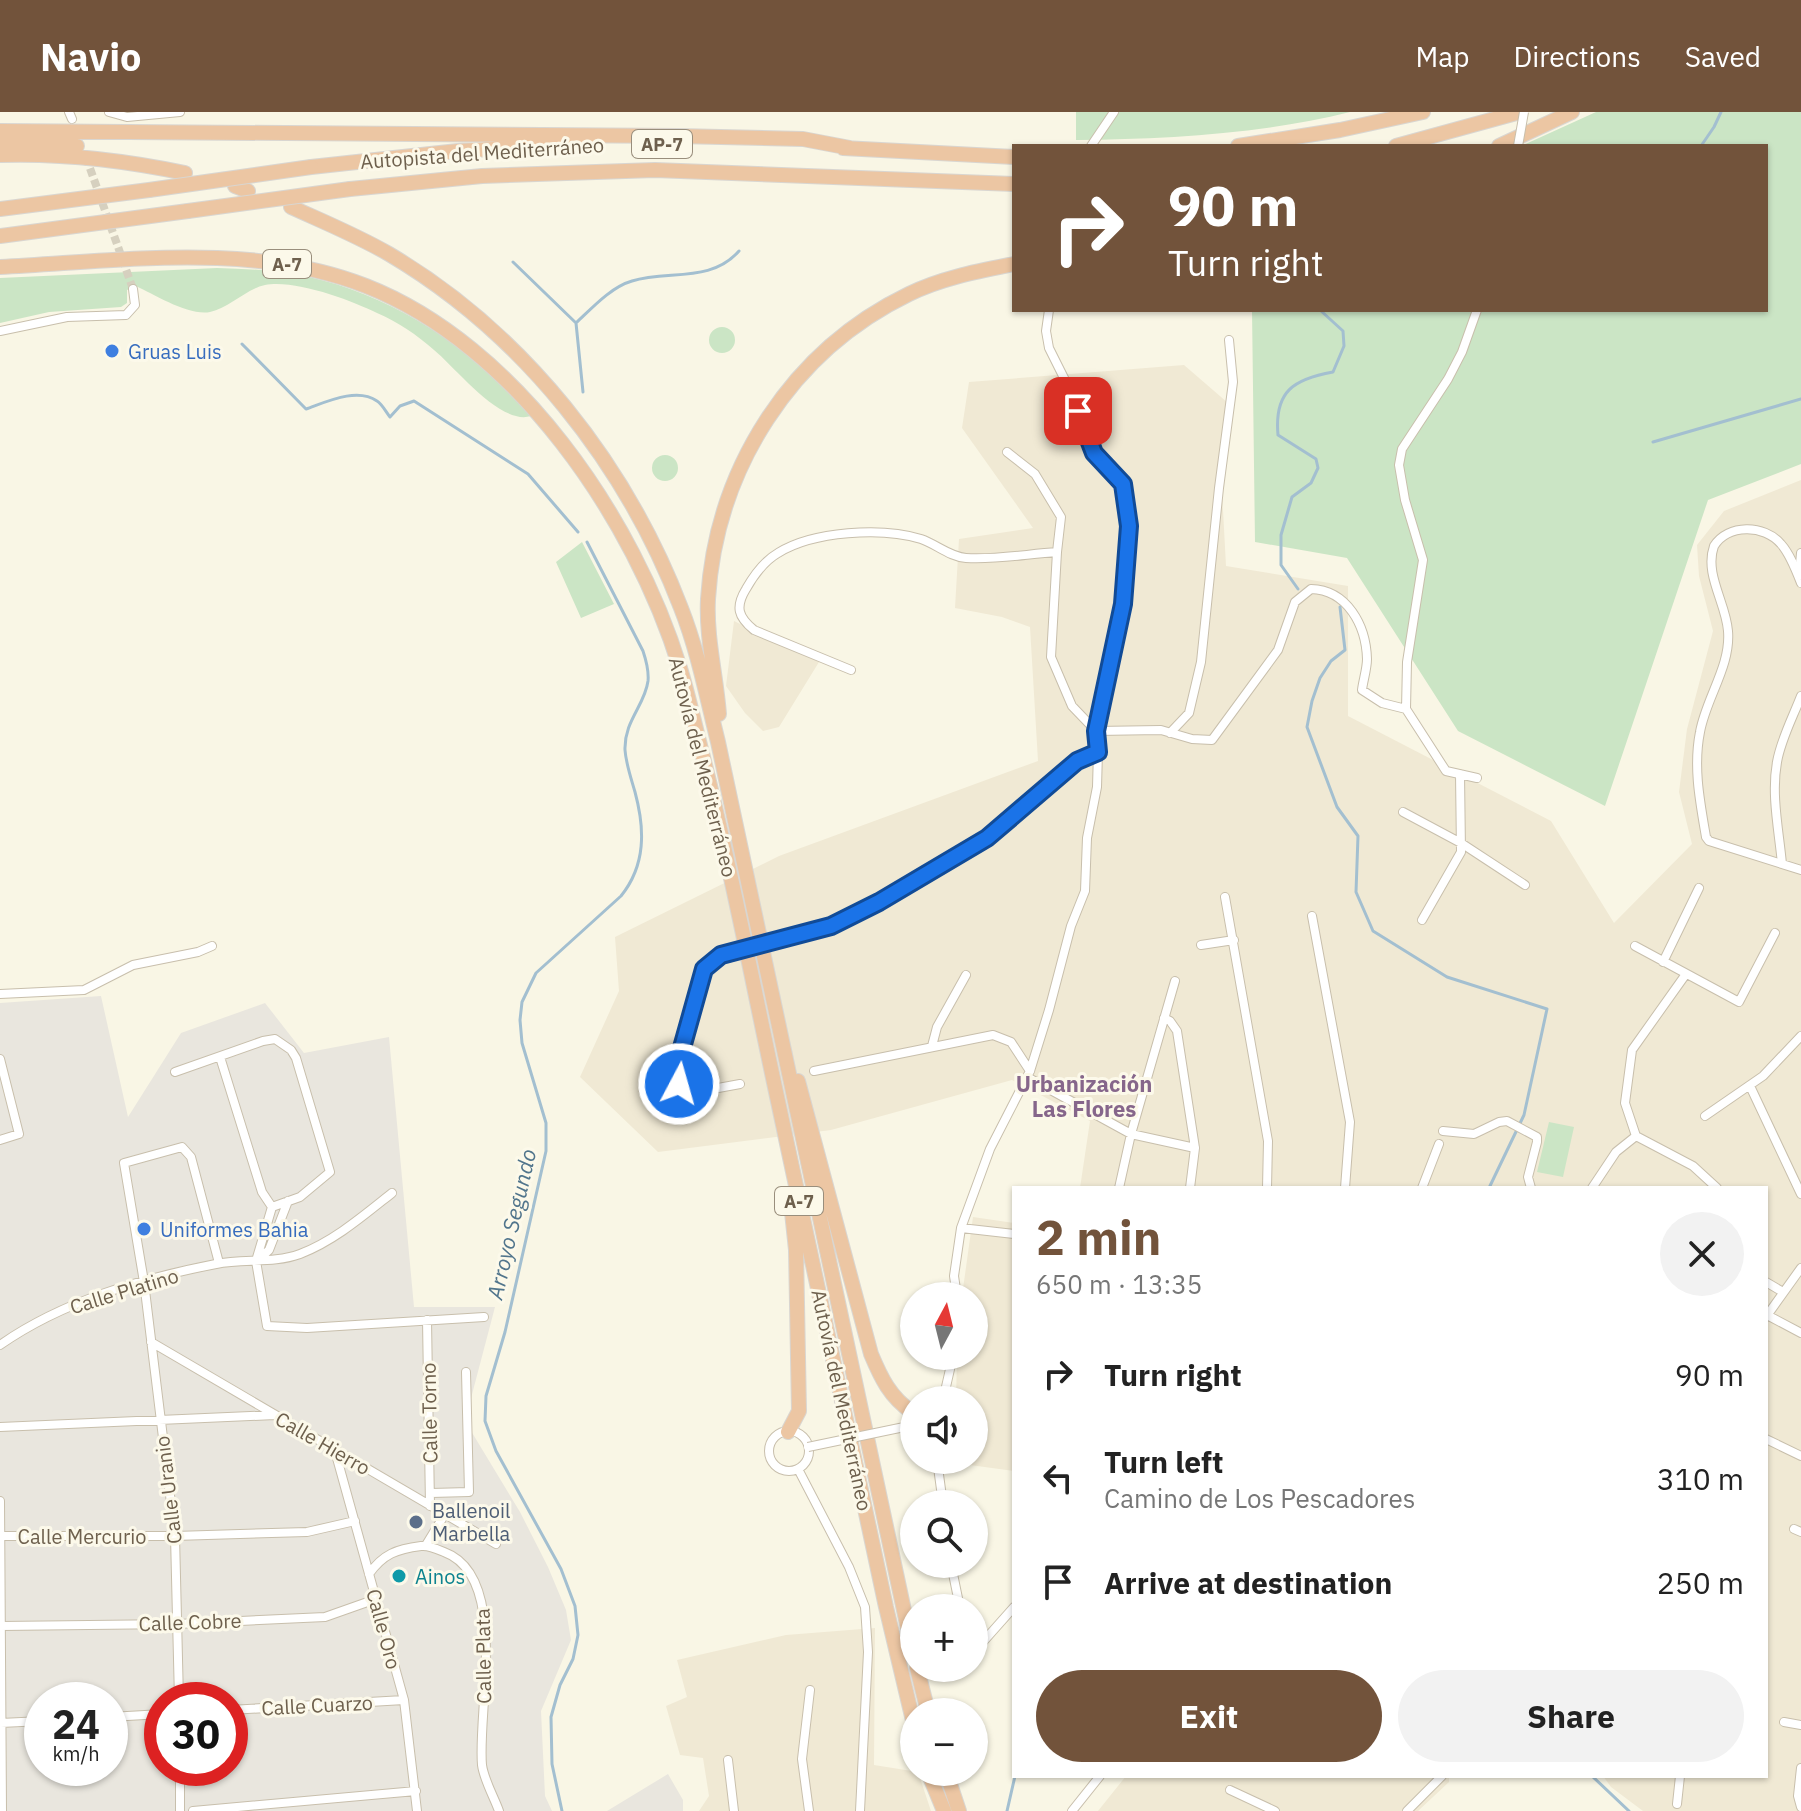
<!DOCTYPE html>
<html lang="en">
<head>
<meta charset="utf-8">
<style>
	body { margin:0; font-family:"IBM Plex Sans",sans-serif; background:#f2f2f2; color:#222; height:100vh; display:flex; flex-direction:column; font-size:30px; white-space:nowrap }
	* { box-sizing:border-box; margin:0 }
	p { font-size:26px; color:#767676 }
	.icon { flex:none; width:44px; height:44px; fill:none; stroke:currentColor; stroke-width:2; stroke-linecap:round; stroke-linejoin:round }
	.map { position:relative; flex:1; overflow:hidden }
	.sheet { position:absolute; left:1012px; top:1074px; width:756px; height:592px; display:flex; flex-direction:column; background:#fff; border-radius:0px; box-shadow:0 2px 6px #0004 }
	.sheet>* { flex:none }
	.hud { position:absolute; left:1012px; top:32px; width:756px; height:168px; border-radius:0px; box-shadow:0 2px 6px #0004; background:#72533b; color:#fff; overflow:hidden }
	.needle { width:52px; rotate:7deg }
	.fabs { position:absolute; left:900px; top:1170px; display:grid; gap:16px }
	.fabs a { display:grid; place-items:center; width:88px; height:88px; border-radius:50%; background:#fff; box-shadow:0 2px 6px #0004; font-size:40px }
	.speed { position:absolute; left:24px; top:1570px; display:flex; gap:16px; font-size:40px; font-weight:700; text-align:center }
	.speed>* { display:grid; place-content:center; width:104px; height:104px; border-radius:50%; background:#fff; box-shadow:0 2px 6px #0004; line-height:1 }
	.speed small { font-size:20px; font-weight:400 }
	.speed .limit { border:12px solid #d22; background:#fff; color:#111 }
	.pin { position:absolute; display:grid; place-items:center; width:68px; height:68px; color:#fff; margin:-34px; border-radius:16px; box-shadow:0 4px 12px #0006 }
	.me { position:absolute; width:88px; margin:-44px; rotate:6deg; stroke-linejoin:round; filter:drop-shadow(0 0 6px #0008) }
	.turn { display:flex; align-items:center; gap:28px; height:168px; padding:0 24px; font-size:36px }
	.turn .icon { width:104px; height:104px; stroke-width:2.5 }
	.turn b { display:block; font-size:56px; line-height:68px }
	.round { display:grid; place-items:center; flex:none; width:84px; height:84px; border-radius:42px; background:#f2f2f2 }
	.headline { display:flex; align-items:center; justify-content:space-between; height:136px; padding:0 24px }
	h1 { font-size:48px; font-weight:700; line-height:60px; color:#72533b }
	.primary-button { display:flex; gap:16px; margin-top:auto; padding:16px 24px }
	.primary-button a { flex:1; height:92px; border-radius:48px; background:#72533b; color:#fff; font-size:32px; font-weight:700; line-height:92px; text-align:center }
	.primary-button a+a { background:#f2f2f2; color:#222 }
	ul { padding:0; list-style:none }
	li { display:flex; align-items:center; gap:24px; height:104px; padding:0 24px }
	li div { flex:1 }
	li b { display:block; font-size:30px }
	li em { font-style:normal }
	header { display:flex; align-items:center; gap:48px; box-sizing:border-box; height:112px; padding:0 40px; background:#72533b; color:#fff }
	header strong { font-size:38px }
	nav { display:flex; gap:44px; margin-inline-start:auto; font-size:28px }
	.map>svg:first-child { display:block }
	.residential { fill:#f0e9d4 }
	.industrial { fill:#e9e6de; fill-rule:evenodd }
	.green { fill:#cbe5c5 }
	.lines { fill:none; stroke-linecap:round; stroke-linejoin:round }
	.stream { stroke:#a3bfd0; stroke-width:3 }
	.street-tunnel { stroke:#d6d0bf; stroke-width:8; stroke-dasharray:8 4; stroke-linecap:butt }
	.street-casing { stroke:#c8bfac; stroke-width:10 }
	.highway-casing { stroke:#d9d6d1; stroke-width:16 }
	.street { stroke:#fff; stroke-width:8 }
	.highway { stroke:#ecc6a3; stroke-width:14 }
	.street-bridge-casing { stroke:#c8bfac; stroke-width:10; stroke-linecap:butt }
	.highway-bridge-casing { stroke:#d9d6d1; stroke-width:16; stroke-linecap:butt }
	.street-bridge { stroke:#fff; stroke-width:8 }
	.highway-bridge { stroke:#ecc6a3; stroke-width:14 }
	.route-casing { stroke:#114b97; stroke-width:20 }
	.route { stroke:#1a73e8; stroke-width:14 }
	.shop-dot { fill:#3f7fe0; stroke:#fcf9ea; stroke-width:3 }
	.service-dot { fill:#5c6f8a; stroke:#fcf9ea; stroke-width:3 }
	.culture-dot { fill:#0f9aa8; stroke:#fcf9ea; stroke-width:3 }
	.labels { text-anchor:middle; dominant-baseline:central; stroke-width:6; stroke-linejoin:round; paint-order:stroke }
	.shield { fill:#fcf9ea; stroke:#998e7c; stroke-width:2 }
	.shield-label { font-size:18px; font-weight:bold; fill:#6e604d }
	.street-label { font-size:20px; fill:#6e604d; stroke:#fcf9ea }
	.shop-label { font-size:20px; fill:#366cbe; stroke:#fcf9ea; text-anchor:start }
	.service-label { font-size:20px; fill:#4e5e75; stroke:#fcf9ea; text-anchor:start }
	.culture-label { font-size:20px; fill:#0d838f; stroke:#fcf9ea; text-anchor:start }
	.neighbourhood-label { font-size:22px; font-weight:bold; fill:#86668b; stroke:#fcf9ea }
	.water-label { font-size:22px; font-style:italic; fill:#51758c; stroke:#fcf9ea }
</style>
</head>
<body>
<header>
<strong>Navio</strong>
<nav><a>Map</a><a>Directions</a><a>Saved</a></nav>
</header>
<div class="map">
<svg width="1801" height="1699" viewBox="0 0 1801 1699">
	<rect width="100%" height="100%" fill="#f9f6e5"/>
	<path class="residential" d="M1184,253L1228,291L1220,342L1226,454L1348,474V604L1551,709L1614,811L1692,732L1679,680L1687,617L1713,519L1699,464L1697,433L1724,399L1801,368V1699H1643L1611,1675L1603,1664H1766V1076H1080L1090,1009L1012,968L831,1018L658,1040L580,965L619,879L615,825L779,744L1038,649L1030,515L1002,505L955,496L959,427L1033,416L962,316L969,270Z
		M734,509L819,550L779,615L763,619L745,601L726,574Z
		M973,1105L1014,1111V1359L948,1350V1348H974V1288H956L957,1244H974V1184H962Z
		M875,1516L874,1653L918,1660L931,1699H699L709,1684L703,1646L680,1643L666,1594L687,1585L677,1548L786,1523Z
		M1126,1664H1449V1670L1418,1699H1098Z"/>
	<path class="industrial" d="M101,884L128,1005L181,921L265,891L304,941L389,925L414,1195H495L465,1309L520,1400L548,1455L566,1498L571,1528L541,1599L545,1684L552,1699H0V891ZM42,1588H110V1656H42ZM162,1588H230V1656H162Z
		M668,1662L683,1688V1699H607Z"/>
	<path class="green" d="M1076,0H1350C1262,22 1167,27 1076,28Z
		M1596,0H1801V352L1708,388L1605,694L1458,619L1347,446L1255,430L1252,198H1766V34H1521Z
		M217,156C248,157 279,158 309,165C395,184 475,238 531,304C501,314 456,256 434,238C417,223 398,210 377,201C351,188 294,167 265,173C246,177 229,196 210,200C189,204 155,183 136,174L127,178V191L121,195L49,200L0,211V166Z
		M709 228a13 13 0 1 1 26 0a13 13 0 1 1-26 0Z
		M652 356a13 13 0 1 1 26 0a13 13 0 1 1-26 0Z
		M582,430L614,492L581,506L556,450Z
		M1549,1010L1574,1015L1563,1065L1537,1060Z"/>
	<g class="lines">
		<path class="stream" d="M1701,34L1714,15L1721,0
			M513,150L576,211
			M242,232L306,297C326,290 357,275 377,289C382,292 386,300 390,305L400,294L414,289L528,362L578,420
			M583,280L576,211C592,196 611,175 632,169C669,158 711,171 739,139
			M1653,330L1801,287
			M1298,477L1281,453V423L1292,385L1311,371L1318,356L1316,347L1278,323C1274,279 1294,267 1333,260L1344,234L1343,219L1320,198
			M1340,495L1345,538L1331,549L1320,566L1312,589L1307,615L1337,695L1358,724L1356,780L1373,819L1447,865L1547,897L1524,1003L1489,1076
			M1592,1664L1629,1699
			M562,1699L552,1652L551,1605L560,1573L573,1547L578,1523L575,1494L561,1457L496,1339L485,1309L486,1284L505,1220L546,1039V1011L522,931L520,908L522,890L536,861L621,784C646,753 645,717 635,680C631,666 626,652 625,638C624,609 645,593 648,569C649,559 646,548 643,539L587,430
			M1007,1699L1015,1664"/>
		<path class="street-tunnel" d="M86,45L133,177"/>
		<g class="street-casing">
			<path id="street" d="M69,0L72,7
				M109,0L127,5L180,0
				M1091,34L1114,0
				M1049,198L1046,219L1049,236L1070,278L1094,341L1123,372L1129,414L1123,492L1096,619
				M0,219L67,205L126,203L135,193L133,177
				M1007,340L1035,362L1061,405L1057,440
				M1799,464L1801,441
				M1801,471C1796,458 1790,442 1781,432C1764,412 1728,412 1714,434C1704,462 1726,491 1728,519C1731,554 1706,586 1700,620C1693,655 1700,690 1706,725L1709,729L1801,758
				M851,558L754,518C738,505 735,495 746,477C754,463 764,449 778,441C813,419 882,415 921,427C936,432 950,445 966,446C996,448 1027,442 1057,440L1051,545L1072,594L1096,619L1098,640L1097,675L1087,726L1085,779L1071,814L1049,898L1030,959L990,1037L961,1116L954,1164L957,1184
				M1406,597L1407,550L1423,448L1405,388L1399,353L1402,337L1448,267L1462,240L1477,198
				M1096,619L1161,618L1192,627L1212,628L1278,538L1295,490L1311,477C1347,478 1366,513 1367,547C1367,557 1363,569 1362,578L1382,591L1406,597L1446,659L1477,666
				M1170,621L1189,601L1201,550L1219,376L1233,270L1229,228
				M1403,700L1461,731L1525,773
				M1782,752C1779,719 1771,683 1777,650C1781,627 1793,605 1801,584
				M1225,785L1268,1029L1267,1076
				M1312,804L1350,1010L1345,1076
				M1422,808L1461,740L1460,662
				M775,831L831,814L879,790L987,726L1077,649L1098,640
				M1201,833L1234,828
				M1635,834L1739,890L1775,821
				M733,841L721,843L704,857L678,950L679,972L691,981L740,972
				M1663,850L1699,776
				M0,882L84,878L133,853L198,840L212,834
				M1164,906L1170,909L1177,919L1195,1036L1190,1076
				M932,934L937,915L966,863
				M220,945L262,1080L272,1095
				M0,947L19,1022L0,1028
				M814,959L993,923L1011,930L1030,959
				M175,960L263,929L275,927L291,938L296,946L330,1060L300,1085L272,1095
				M1027,965L1131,1022L1195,1036
				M1750,974L1801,1082
				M1705,1004L1763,964L1801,924
				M1443,1019L1474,1022L1499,1010L1507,1009L1537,1025V1030L1528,1065L1531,1076
				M1636,1024L1625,991L1632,938L1686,862
				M1636,1024L1693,1054L1717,1076
				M1119,1076L1131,1022L1175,869
				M1422,1076L1439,1032
				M1592,1076L1616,1040L1636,1024
				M272,1095L256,1149L267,1214L307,1216L484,1205
				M961,1116L1014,1122
				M257,1149L269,1138L288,1089
				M1766,1170L1783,1180
				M1767,1203L1801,1221
				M1766,1205L1801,1156
				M427,1208L430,1394
				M151,1230L496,1432
				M0,1233C63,1189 140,1167 216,1152C243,1146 273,1152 300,1142C334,1129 363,1104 392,1081
				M943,1288L953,1244
				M913,1298L909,1309L914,1323
				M0,1315L275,1303
				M769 1339a20 20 0 1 1 40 0a20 20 0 1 1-40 0Z
				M1766,1327L1801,1344
				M335,1339L404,1588L417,1699
				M937,1348L943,1392
				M798,1357L849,1455L865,1495L868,1540L860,1699
				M431,1381L469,1380L466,1260
				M0,1389L2,1699
				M1794,1417L1801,1420
				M0,1424H175L307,1420L355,1409
				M426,1433L445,1402
				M951,1452L960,1496
				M369,1462C383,1442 397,1437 421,1434C429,1433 437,1437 444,1440C510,1464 477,1599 482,1653C484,1668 494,1685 499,1699
				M1,1514L177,1512L325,1505L376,1487
				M974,1540L1014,1495
				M179,1588L175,1424L144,1170L124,1051L182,1035L191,1045L219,1151
				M230,1598L404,1588
				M110,1605L162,1602
				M1784,1610L1801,1613
				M1,1611L42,1609
				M728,1648L734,1699
				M180,1656V1699
				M1801,1656L1798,1684L1801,1695
				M1230,1678L1275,1699
				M1677,1692L1680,1664
				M193,1699L416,1679
				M809,1699L802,1647L810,1578
				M1072,1699L1100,1664
				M1407,1699L1442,1664"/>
		</g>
		<g class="highway-casing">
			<path id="highway" d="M0,19L678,24L803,27L850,36
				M0,31L77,34
				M1238,34L1340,18L1423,0
				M1396,34L1520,0
				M1499,34L1572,0
				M843,36L1014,45
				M0,43C63,41 123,48 185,61
				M311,55L458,39L594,31
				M235,74L248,79
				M350,77L482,64L655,58L1014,72
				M291,95C324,110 358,124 389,142C523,221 626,352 681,496C698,539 707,586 718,630L914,1545
				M0,97L149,78
				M0,124L188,99
				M0,155C121,149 251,129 366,174C516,233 634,406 680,556C689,585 695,615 703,645C731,756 752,868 776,980C812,1151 849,1323 886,1495L914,1613
				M719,602C716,563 706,526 708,487C716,357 791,239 909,182C941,166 979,159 1014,152
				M798,969L871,1242C881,1266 890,1285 912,1300
				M788,1320L799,1299L796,1138L791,1091
				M917,1556L928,1600
				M928,1660L944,1699
				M946,1660L959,1699"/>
		</g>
		<use href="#street" class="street"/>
		<use href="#highway" class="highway"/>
		<g class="street-bridge-casing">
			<path id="street-bridge" d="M1518,34L1524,0
				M733,841L775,831
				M808,1335L909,1314"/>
		</g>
		<g class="highway-bridge-casing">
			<path id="highway-bridge" d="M149,78L311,55
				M188,99L350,77"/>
		</g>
		<use href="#street-bridge" class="street-bridge"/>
		<use href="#highway-bridge" class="highway-bridge"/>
	</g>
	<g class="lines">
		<g class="route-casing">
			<path id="route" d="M679,972L678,950L704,857L721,843L831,814L879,790L987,726L1077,649L1098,640L1096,619L1123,492L1129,414L1123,372L1094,341L1078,299"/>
		</g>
		<use href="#route" class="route"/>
	</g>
	<g class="shop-dot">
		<circle cx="112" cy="239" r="8"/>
		<circle cx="144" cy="1117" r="8"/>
	</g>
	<circle class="service-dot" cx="416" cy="1410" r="8"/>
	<circle class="culture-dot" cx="399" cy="1464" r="8"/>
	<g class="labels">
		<g class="shield">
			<rect x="632" y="18" width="60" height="28" rx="6"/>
			<rect x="263" y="138" width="48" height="28" rx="6"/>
			<rect x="775" y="1075" width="48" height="28" rx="6"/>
		</g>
		<g class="shield-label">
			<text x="662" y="32">AP-7</text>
			<text x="287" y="152">A-7</text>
			<text x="799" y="1089">A-7</text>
		</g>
		<g class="street-label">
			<text transform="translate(482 41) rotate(-4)">Autopista del Mediterráneo</text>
			<text transform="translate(703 655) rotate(76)">Autovía del Mediterráneo</text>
			<text transform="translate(124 1179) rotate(-17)">Calle Platino</text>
			<text transform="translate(842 1288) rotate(78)">Autovía del Mediterráneo</text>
			<text transform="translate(429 1301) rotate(-91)">Calle Torno</text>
			<text transform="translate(323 1331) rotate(30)">Calle Hierro</text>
			<text transform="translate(168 1378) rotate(-97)">Calle Uranio</text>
			<text x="82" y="1424">Calle Mercurio</text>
			<text transform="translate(190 1510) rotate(-2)">Calle Cobre</text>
			<text transform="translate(384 1517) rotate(75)">Calle Oro</text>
			<text transform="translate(483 1544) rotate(-91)">Calle Plata</text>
			<text transform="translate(317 1593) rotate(-3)">Calle Cuarzo</text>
		</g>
		<g class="shop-label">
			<text x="128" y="239">Gruas Luis</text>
			<text x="160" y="1117">Uniformes Bahia</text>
		</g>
		<g class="service-label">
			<text x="432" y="1398">Ballenoil<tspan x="432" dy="23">Marbella</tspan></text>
		</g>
		<g class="culture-label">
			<text x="415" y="1464">Ainos</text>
		</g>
		<g class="neighbourhood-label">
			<text x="1084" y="971">Urbanización<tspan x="1084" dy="25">Las Flores</tspan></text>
		</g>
		<g class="water-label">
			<text transform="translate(511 1112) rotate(-77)">Arroyo Segundo</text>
		</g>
	</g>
</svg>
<div class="fabs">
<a><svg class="needle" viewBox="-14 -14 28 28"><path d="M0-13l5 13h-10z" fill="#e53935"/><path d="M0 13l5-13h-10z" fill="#767676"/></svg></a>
<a><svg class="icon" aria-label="sound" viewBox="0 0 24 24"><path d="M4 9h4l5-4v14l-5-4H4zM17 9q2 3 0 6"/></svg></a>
<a><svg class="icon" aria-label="search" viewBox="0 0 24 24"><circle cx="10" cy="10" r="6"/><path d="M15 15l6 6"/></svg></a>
<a>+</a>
<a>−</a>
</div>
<div class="speed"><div>24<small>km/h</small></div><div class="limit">30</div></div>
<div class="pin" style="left:1078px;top:299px;background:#d93025"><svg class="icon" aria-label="arrive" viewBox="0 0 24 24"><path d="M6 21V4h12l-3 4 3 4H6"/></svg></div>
<svg class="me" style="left:679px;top:972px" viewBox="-20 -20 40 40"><circle r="17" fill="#1a73e8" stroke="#fff" stroke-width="3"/><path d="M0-11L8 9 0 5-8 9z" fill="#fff"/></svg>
<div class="hud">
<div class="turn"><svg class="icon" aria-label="right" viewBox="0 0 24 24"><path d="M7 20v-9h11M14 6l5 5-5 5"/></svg><div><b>90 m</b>Turn right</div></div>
</div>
<section class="sheet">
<div class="headline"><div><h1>2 min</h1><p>650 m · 13:35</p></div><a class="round"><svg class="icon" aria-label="close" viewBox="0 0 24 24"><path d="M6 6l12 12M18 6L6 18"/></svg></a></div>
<ul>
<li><svg class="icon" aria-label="right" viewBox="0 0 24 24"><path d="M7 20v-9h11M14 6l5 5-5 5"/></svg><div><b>Turn right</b></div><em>90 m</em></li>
<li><svg class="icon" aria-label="left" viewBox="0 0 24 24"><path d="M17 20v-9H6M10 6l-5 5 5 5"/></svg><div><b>Turn left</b><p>Camino de Los Pescadores</p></div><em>310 m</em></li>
<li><svg class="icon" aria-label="arrive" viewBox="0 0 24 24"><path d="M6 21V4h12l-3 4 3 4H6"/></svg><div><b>Arrive at destination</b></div><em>250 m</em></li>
</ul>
<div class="primary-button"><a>Exit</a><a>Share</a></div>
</section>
</div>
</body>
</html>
